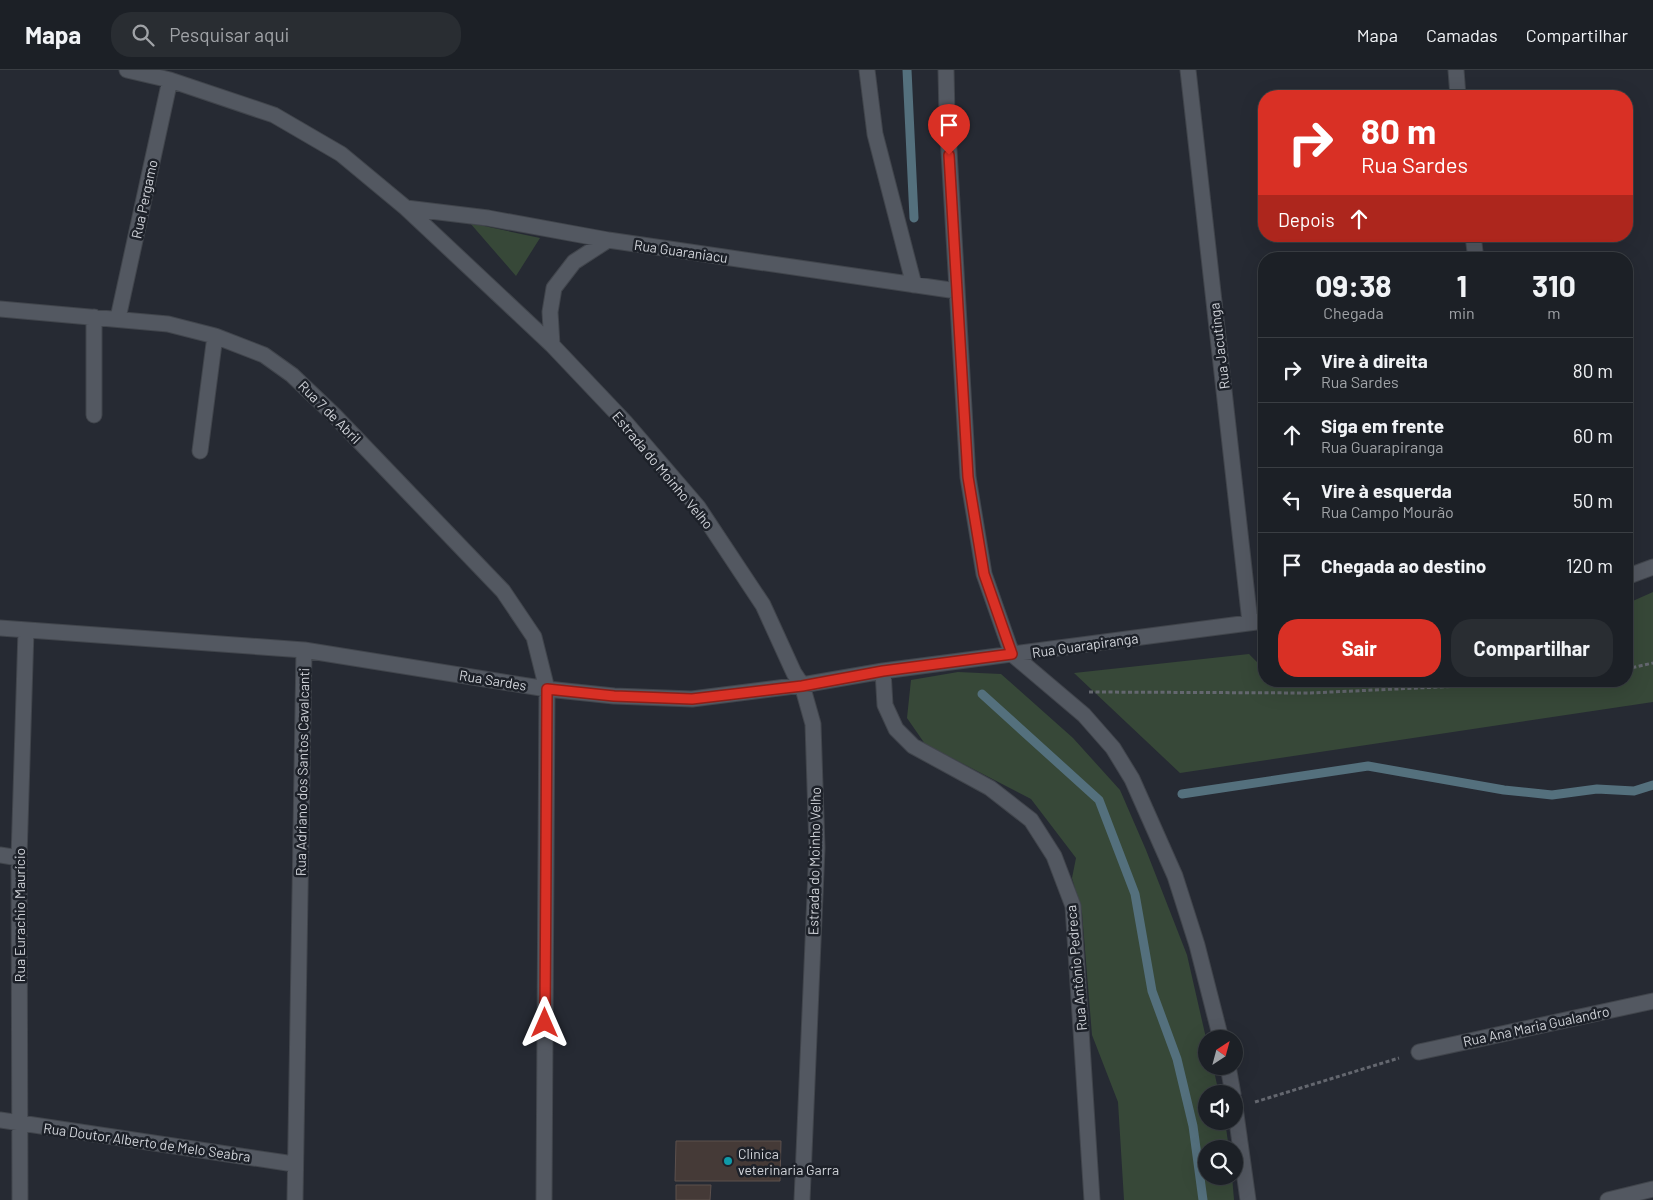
<!DOCTYPE html>
<html lang="pt">
<head>
<meta charset="utf-8">
<style>
	body { margin:0; font-family:Barlow,sans-serif; background:#292d32; color:#f1f3f6; height:100vh; display:flex; flex-direction:column; font-size:19px; white-space:nowrap }
	* { box-sizing:border-box; margin:0 }
	p { font-size:16px; color:#a0a3a7 }
	.icon { flex:none; width:28px; height:28px; fill:none; stroke:currentColor; stroke-width:2; stroke-linecap:round; stroke-linejoin:round }
	.map { position:relative; flex:1; overflow:hidden }
	.details { position:absolute; left:1258px; top:182px; width:375px; height:435px; display:flex; flex-direction:column; background:#1c2026; border-radius:20px; box-shadow:0 5px 20px #0002,0 0 0 1px #3a3e43 }
	.details>* { flex:none }
	.top-card { position:absolute; left:1258px; top:20px; width:375px; height:152px; border-radius:20px; box-shadow:0 5px 20px #0002,0 0 0 1px #3a3e43; background:#d93025; color:#fff; overflow:hidden }
	.needle { width:32px; rotate:36deg }
	.tools { position:absolute; left:1198px; top:960px; display:grid; gap:10px }
	.tools a { display:grid; place-items:center; width:45px; height:45px; border-radius:50%; background:#1c2026; box-shadow:0 5px 20px #0002,0 0 0 1px #3a3e43; font-size:25px }
	.pin { position:absolute; display:grid; place-items:center; width:42px; height:42px; color:#fff; margin:-51px -21px; border-radius:50% 50% 50% 0; rotate:-45deg; box-shadow:0 0 5px #0007 }
	.pin .icon { rotate:45deg }
	.me { position:absolute; width:55px; margin:-28px; rotate:0deg; stroke-linejoin:round; filter:drop-shadow(0 0 4px #0008) }
	.turn { display:flex; align-items:center; gap:18px; height:105px; padding:0 20px; font-size:22px }
	.turn .icon { width:65px; height:65px; stroke-width:2.5 }
	.turn b { display:block; font-size:35px; line-height:42px }
	.then { display:flex; align-items:center; height:48px; padding:0 20px; background:#0003; gap:10px; font-size:19px }
	.eta { display:flex; justify-content:space-evenly; align-items:center; height:85px; text-align:center }
	.eta b { font-size:30px; font-weight:700; line-height:35px }
	.cta { display:flex; gap:10px; margin-top:auto; padding:10px 20px }
	.cta a { flex:1; height:58px; border-radius:20px; background:#d93025; color:#fff; font-size:20px; font-weight:700; line-height:58px; text-align:center }
	.cta a+a { background:#292d32; color:#f1f3f6 }
	ul { padding:0; list-style:none }
	li { display:flex; align-items:center; gap:15px; height:65px; padding:0 20px; border-top:1px solid #3a3e43 }
	li div { flex:1 }
	li b { display:block; font-size:19px }
	li em { font-style:normal }
	header { display:flex; align-items:center; gap:30px; box-sizing:border-box; height:70px; padding:0 25px; background:#1c2026; border-bottom:1px solid #3a3e43 }
	header strong { font-size:24px }
	nav { display:flex; gap:28px; margin-inline-start:auto; font-size:18px }
	.search { width:350px; height:45px; background:#292d32; display:flex; align-items:center; gap:12px; box-sizing:border-box; padding:0 18px; border-radius:20px; color:#a0a3a7; font-size:19px }
	.map>svg:first-child { display:block }
	.green { fill:#374838 }
	.lines { fill:none; stroke-linecap:round; stroke-linejoin:round }
	.stream { stroke:#54707d; stroke-width:9 }
	.building { fill:#453a37; stroke:#5c504d }
	.minor-casing { stroke:#41454c; stroke-width:17 }
	.path { stroke:#64676f; stroke-width:3; stroke-dasharray:4 2.5; stroke-linecap:butt }
	.minor { stroke:#535861; stroke-width:15 }
	.route-casing { stroke:#8d1f18; stroke-width:12 }
	.route { stroke:#d93025; stroke-width:9 }
	.culture-dot { fill:#0f9aa8; stroke:#1d2129; stroke-width:2 }
	.labels { text-anchor:middle; dominant-baseline:central; stroke-width:5; stroke-linejoin:round; paint-order:stroke }
	.street-label { font-size:14px; fill:#d0d3d9; stroke:#1d2129 }
	.poi-label { font-size:14px; fill:#d0d3d9; stroke:#1d2129; text-anchor:start }
</style>
</head>
<body>
<header>
<strong>Mapa</strong>
<div class="search"><svg class="icon" aria-label="search" viewBox="0 0 24 24"><circle cx="10" cy="10" r="6"/><path d="M15 15l6 6"/></svg>Pesquisar aqui</div>
<nav><a>Mapa</a><a>Camadas</a><a>Compartilhar</a></nav>
</header>
<div class="map">
<svg width="1653" height="1130" viewBox="0 0 1653 1130">
	<rect width="100%" height="100%" fill="#262a33"/>
	<path class="green" d="M470,153L540,168L516,206Z
		M1653,522V632L1180,703L1074,603L1249,584L1264,599V611H1626V534Z
		M958,602L1001,604L1073,668L1120,720L1146,780L1187,885L1206,968V996H1213L1219,1024H1206V1051H1225L1229,1079H1206V1106H1232L1234,1130H1124L1118,1032L1092,965L1082,843L1072,808L1076,788L1031,729L925,674L907,648L911,610Z"/>
	<g class="lines">
		<path class="stream" d="M907,0L914,148
			M982,624L1099,730L1135,824L1152,921L1177,989L1193,1056L1203,1130
			M1182,724L1368,696L1504,720L1552,725L1597,719L1634,721L1653,715"/>
	</g>
	<path class="building" d="M676,1071H781L780,1111H675Z
		M676,1115H711L710,1130H676Z"/>
	<g class="lines">
		<g class="minor-casing">
			<path id="minor" d="M127,0L170,10L274,45L341,84L406,138L552,275L625,352L698,437L763,535L794,603L802,615L813,654L817,778L802,1130
				M867,0L875,64L914,215
				M946,0L947,47L968,407L984,504L1012,584
				M1188,0L1250,552
				M1456,0L1458,26
				M406,138L488,148L608,170L957,221
				M1473,166L1476,189
				M0,239L168,254L215,266L264,285L292,305L334,345L503,521L534,567L547,619L544,1130
				M94,247V345
				M118,248L170,10
				M552,275L550,242L554,218L574,192L608,170
				M200,381L215,266
				M1626,507L1653,497
				M0,558L304,580L547,619L614,626L692,629L802,615L883,601L1264,551
				M1012,584L1084,645L1113,678L1132,709L1175,806L1197,875L1221,969
				M883,601L885,635L896,659L913,676L990,718L1031,750L1054,786L1073,836L1092,1130
				M0,785L19,788
				M1419,982L1653,931
				M1228,996L1233,1024
				M1234,1030L1248,1130
				M0,1050L294,1094
				M20,1130L19,788L26,560
				M295,1130L304,580
				M1608,1130L1653,1119"/>
		</g>
		<path class="path" d="M1626,599L1653,593
			M1089,622L1310,623L1568,611
			M1255,1032L1399,988"/>
		<use href="#minor" class="minor"/>
	</g>
	<g class="lines">
		<g class="route-casing">
			<path id="route" d="M545,953L547,619L614,626L692,629L802,616L883,601L1012,584L984,504L968,407L949,85"/>
		</g>
		<use href="#route" class="route"/>
	</g>
	<circle class="culture-dot" cx="728" cy="1091" r="5"/>
	<g class="labels">
		<g class="street-label">
			<text transform="translate(144 129) rotate(-78)">Rua Pergamo</text>
			<text transform="translate(681 181) rotate(8)">Rua Guaraniacu</text>
			<text transform="translate(1219 276) rotate(-97)">Rua Jacutinga</text>
			<text transform="translate(330 342) rotate(45)">Rua 7 de Abril</text>
			<text transform="translate(663 400) rotate(50)">Estrada do Moinho Velho</text>
			<text transform="translate(1085 575) rotate(-8)">Rua Guarapiranga</text>
			<text transform="translate(493 610) rotate(9)">Rua Sardes</text>
			<text transform="translate(302 702) rotate(-89)">Rua Adriano dos Santos Cavalcanti</text>
			<text transform="translate(814 791) rotate(-89)">Estrada do Moinho Velho</text>
			<text transform="translate(19 845) rotate(-90)">Rua Eurachio Maurício</text>
			<text transform="translate(1076 898) rotate(-95)">Rua Antônio Pedreca</text>
			<text transform="translate(1536 956) rotate(-12)">Rua Ana Maria Gualandro</text>
			<text transform="translate(147 1072) rotate(8)">Rua Doutor Alberto de Melo Seabra</text>
		</g>
		<g class="poi-label">
			<text x="738" y="1083">Clinica<tspan x="738" dy="16">veterinaria Garra</tspan></text>
		</g>
	</g>
</svg>
<div class="tools">
<a><svg class="needle" viewBox="-14 -14 28 28"><path d="M0-13l5 13h-10z" fill="#e53935"/><path d="M0 13l5-13h-10z" fill="#a0a3a7"/></svg></a>
<a><svg class="icon" aria-label="sound" viewBox="0 0 24 24"><path d="M4 9h4l5-4v14l-5-4H4zM17 9q2 3 0 6"/></svg></a>
<a><svg class="icon" aria-label="search" viewBox="0 0 24 24"><circle cx="10" cy="10" r="6"/><path d="M15 15l6 6"/></svg></a>
</div>
<div class="pin" style="left:949px;top:85px;background:#d93025"><svg class="icon" aria-label="arrive" viewBox="0 0 24 24"><path d="M6 21V4h12l-3 4 3 4H6"/></svg></div>
<svg class="me" style="left:545px;top:953px" viewBox="-20 -20 40 40"><path d="M0-17L14 15 0 8-14 15z" fill="#d93025" stroke="#fff" stroke-width="4"/></svg>
<div class="top-card">
<div class="turn"><svg class="icon" aria-label="right" viewBox="0 0 24 24"><path d="M7 20v-9h11M14 6l5 5-5 5"/></svg><div><b>80 m</b>Rua Sardes</div></div>
<div class="then">Depois<svg class="icon" aria-label="ahead" viewBox="0 0 24 24"><path d="M12 20V5M6 11l6-6 6 6"/></svg></div>
</div>
<section class="details">
<div class="eta">
<div><b>09:38</b><p>Chegada</p></div>
<div><b>1</b><p>min</p></div>
<div><b>310</b><p>m</p></div>
</div>
<ul>
<li><svg class="icon" aria-label="right" viewBox="0 0 24 24"><path d="M7 20v-9h11M14 6l5 5-5 5"/></svg><div><b>Vire à direita</b><p>Rua Sardes</p></div><em>80 m</em></li>
<li><svg class="icon" aria-label="ahead" viewBox="0 0 24 24"><path d="M12 20V5M6 11l6-6 6 6"/></svg><div><b>Siga em frente</b><p>Rua Guarapiranga</p></div><em>60 m</em></li>
<li><svg class="icon" aria-label="left" viewBox="0 0 24 24"><path d="M17 20v-9H6M10 6l-5 5 5 5"/></svg><div><b>Vire à esquerda</b><p>Rua Campo Mourão</p></div><em>50 m</em></li>
<li><svg class="icon" aria-label="arrive" viewBox="0 0 24 24"><path d="M6 21V4h12l-3 4 3 4H6"/></svg><div><b>Chegada ao destino</b></div><em>120 m</em></li>
</ul>
<div class="cta"><a>Sair</a><a>Compartilhar</a></div>
</section>
</div>
</body>
</html>
